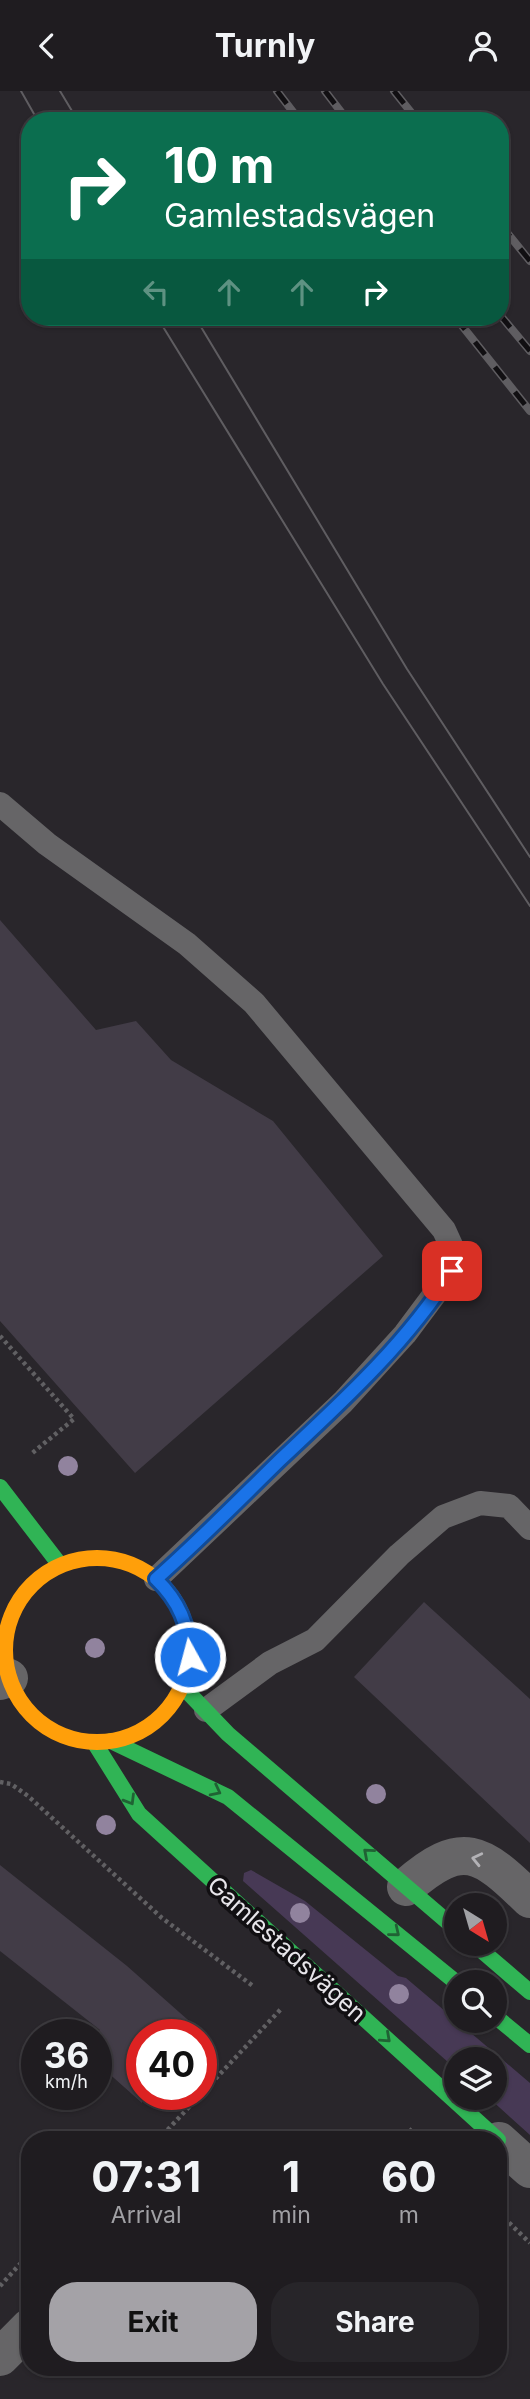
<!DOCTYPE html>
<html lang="en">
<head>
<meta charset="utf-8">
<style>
	body { margin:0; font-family:Inter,sans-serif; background:#272529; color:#f1f3f6; height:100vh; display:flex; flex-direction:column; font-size:26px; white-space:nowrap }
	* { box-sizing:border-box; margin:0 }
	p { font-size:23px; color:#a1a1a5 }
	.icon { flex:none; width:38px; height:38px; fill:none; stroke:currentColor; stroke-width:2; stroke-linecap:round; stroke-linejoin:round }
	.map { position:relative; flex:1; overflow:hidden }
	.details { position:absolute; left:21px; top:2040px; width:486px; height:245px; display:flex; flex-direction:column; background:#1f1c20; border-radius:28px; box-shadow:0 2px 5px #0004,0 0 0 2px #3c3a3e }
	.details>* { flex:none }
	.top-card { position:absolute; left:21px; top:21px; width:488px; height:214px; border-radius:28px; box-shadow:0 2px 5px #0004,0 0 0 2px #3c3a3e; background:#0b6e4f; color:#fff; overflow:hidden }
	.needle { width:46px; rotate:143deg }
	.tools { position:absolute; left:444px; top:1802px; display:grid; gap:14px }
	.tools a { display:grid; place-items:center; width:63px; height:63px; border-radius:50%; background:#1f1c20; box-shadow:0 2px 5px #0004,0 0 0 2px #3c3a3e; font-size:35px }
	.speed { position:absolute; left:21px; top:1928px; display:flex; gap:14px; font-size:35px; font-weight:700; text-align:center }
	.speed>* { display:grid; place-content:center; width:91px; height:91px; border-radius:50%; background:#1f1c20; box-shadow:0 2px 5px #0004,0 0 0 2px #3c3a3e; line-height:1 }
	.speed small { font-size:18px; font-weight:400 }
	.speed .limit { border:10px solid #d22; background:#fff; color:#111 }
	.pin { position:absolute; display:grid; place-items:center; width:60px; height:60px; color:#fff; margin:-30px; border-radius:14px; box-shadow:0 4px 10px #0006 }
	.me { position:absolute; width:77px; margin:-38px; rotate:353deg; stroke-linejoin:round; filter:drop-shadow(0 0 5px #0008) }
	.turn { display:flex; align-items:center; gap:24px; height:147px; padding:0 28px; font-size:32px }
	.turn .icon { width:91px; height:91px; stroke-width:2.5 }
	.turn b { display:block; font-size:49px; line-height:60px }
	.lanes { display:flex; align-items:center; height:66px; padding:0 28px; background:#0003; justify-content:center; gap:35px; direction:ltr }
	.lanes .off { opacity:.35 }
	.eta { display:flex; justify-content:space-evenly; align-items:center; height:119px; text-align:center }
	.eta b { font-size:42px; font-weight:700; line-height:49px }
	.cta { display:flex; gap:14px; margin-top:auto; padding:14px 28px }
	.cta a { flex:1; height:80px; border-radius:28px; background:#a4a2a7; color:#111; font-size:28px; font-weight:700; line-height:80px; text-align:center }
	.cta a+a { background:#272529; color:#f1f3f6 }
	header { display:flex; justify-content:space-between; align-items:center; height:91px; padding:0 28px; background:#1f1c20; font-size:32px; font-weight:700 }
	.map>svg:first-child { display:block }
	.green { fill:#473955 }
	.building { fill:#423c47 }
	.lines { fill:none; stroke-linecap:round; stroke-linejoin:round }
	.path { stroke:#616063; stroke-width:4.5; stroke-dasharray:3.5 3.5; stroke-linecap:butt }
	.lane { stroke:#666567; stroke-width:24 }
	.street { stroke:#666567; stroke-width:38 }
	.fast { stroke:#30b455; stroke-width:16 }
	.slow { stroke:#ff9f0a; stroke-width:16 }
	.tram { stroke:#5f5d61; stroke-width:2 }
	.rail-casing { stroke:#5f5d61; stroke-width:8 }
	.rail { stroke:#110f12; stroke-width:5; stroke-dasharray:16; stroke-linecap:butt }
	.tree { fill:#91839e }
	.oneway { stroke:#206234 }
	.oneway2 { stroke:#b3b2b6 }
	.route-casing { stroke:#114b97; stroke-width:18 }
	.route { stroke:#1a73e8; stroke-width:12 }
	.labels { text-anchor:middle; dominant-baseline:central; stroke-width:7; stroke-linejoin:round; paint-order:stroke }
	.street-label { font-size:24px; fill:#e7e5ea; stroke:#110f12 }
</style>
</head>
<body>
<header><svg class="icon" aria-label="back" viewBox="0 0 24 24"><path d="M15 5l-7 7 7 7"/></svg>Turnly<svg class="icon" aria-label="person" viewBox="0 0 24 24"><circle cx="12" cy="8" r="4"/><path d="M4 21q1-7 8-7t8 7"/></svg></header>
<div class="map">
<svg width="530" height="2308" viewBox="0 0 530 2308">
	<rect width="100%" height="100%" fill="#29262b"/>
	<path class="green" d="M251,1779L305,1810L398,1885L406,1887L530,1992V2044L489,2007H495V1969H457V1979L243,1790L244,1782Z"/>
	<path class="building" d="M0,829L96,939L136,930L171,969L273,1030L383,1165L135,1382L0,1230Z
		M424,1511L530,1608V1752L354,1586Z
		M0,1774L127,1875L205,1944H142V2012L96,1971V1944L100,1939L0,1860Z"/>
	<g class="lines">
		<path class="path" d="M0,1245L74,1328L31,1363
			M0,1691L11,1693L28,1705L162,1827L253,1895
			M409,2038L421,2049
			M158,2049L281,1918
			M499,2122L530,2152
			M0,2195L30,2162"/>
		<path class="lane" d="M0,713L47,753L187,853L254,912L444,1139L454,1161L452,1180L405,1243L343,1311L156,1488
			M206,1619L270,1572L315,1549L399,1464L443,1426L480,1412L509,1415L530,1437"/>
		<path class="street" d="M0,1590L9,1587
			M406,1796C463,1746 481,1761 530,1808
			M499,2050L530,2078
			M0,2266L30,2236"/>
		<path class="fast" d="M0,1396L60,1474
			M182,1595L228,1643L457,1839
			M111,1650L228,1706L457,1892
			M94,1651L139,1723L498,2049
			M474,1853L530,1901
			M495,1925L530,1954"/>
		<path class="slow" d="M5 1559a92 92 0 1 1 184 0a92 92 0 1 1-184 0Z"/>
		<path class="tram" d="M21,0L38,30
			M60,0L78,30
			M157,226L383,593L530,815
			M195,226L407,578L530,766"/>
		<g class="rail-casing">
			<path id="rail" d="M277,0L300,30
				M325,0L348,30
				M394,0L418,30
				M500,133L530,170
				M500,224L530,260
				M455,226L530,320"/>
		</g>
		<use href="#rail" class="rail"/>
	</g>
	<g class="tree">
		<circle cx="68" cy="1375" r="10"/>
		<circle cx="95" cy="1557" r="10"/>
		<circle cx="376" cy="1703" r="10"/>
		<circle cx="106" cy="1734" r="10"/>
		<circle cx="300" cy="1822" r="10"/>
		<circle cx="399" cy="1903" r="10"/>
	</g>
	<defs><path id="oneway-chevron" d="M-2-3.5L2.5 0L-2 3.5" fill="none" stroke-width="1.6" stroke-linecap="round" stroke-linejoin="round" transform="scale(1.75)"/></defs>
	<g class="oneway">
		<use href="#oneway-chevron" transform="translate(216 1700) rotate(27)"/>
		<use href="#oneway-chevron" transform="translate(130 1709) rotate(59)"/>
		<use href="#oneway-chevron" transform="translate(368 1762) rotate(-139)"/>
		<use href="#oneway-chevron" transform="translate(395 1841) rotate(39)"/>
		<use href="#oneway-chevron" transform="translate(386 1947) rotate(42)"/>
	</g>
	<use class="oneway2" href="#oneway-chevron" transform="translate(477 1768) rotate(-167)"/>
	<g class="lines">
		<g class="route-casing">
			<path id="route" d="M190,1566C189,1534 179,1510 156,1488C199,1450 239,1409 280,1369C342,1311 407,1252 452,1180"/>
		</g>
		<use href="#route" class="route"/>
	</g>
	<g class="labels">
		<g class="street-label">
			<text transform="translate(287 1858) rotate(42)">Gamlestadsvägen</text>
		</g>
	</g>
</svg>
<div class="tools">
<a><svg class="needle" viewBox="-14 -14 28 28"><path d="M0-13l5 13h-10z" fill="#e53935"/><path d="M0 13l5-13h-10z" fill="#a1a1a5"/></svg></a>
<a><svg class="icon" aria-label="search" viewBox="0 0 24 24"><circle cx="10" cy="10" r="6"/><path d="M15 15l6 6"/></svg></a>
<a><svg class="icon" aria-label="layers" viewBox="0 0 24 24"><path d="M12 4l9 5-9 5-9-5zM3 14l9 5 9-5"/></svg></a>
</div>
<div class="speed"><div>36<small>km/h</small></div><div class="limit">40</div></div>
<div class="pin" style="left:452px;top:1180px;background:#d93025"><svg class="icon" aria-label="arrive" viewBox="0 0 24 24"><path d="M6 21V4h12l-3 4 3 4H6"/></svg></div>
<svg class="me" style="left:190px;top:1566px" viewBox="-20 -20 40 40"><circle r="17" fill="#1a73e8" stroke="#fff" stroke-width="3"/><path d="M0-11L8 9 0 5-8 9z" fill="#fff"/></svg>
<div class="top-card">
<div class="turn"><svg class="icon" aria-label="right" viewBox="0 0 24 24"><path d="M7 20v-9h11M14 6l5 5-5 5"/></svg><div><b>10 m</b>Gamlestadsvägen</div></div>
<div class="lanes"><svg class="icon off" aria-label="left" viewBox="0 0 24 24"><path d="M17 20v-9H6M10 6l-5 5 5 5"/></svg><svg class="icon off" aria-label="ahead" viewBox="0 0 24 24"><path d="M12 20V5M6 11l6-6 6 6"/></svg><svg class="icon off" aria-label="ahead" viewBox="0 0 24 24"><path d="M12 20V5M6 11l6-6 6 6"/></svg><svg class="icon" aria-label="right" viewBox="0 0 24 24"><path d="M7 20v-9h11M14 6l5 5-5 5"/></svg></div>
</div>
<section class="details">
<div class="eta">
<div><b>07:31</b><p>Arrival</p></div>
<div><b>1</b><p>min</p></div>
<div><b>60</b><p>m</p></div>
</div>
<div class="cta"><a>Exit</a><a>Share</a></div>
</section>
</div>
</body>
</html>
